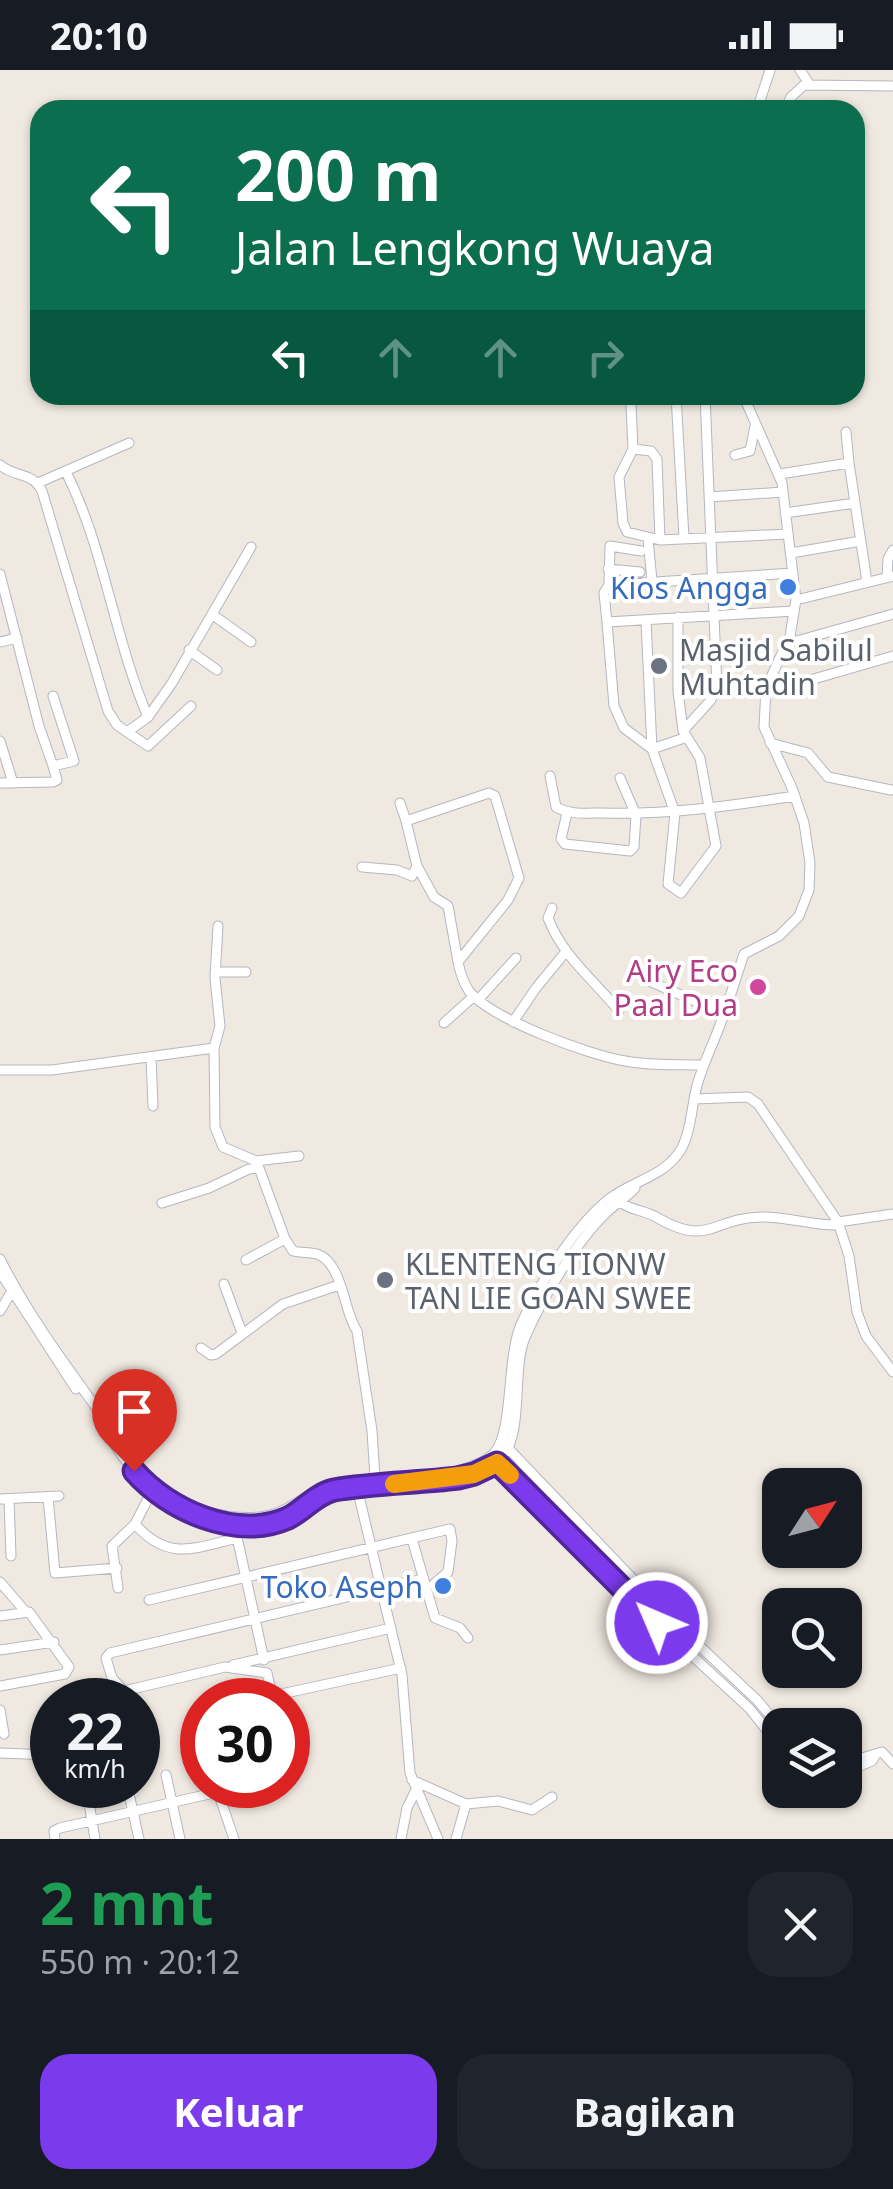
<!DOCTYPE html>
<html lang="id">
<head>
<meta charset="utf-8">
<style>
	body { margin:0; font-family:"Noto Sans",sans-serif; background:#20242c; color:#f1f3f6; height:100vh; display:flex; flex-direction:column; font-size:38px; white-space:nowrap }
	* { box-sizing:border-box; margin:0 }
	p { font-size:32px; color:#9ea1a6 }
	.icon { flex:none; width:55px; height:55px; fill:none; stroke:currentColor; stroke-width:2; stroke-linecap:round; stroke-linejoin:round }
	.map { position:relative; height:1769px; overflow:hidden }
	.details { display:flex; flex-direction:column; background:#171b24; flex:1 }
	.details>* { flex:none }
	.top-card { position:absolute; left:30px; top:30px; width:835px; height:305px; border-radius:30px; box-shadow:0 2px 8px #0004; background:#0b6e4f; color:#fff; overflow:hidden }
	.needle { width:65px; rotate:54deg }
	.controls { position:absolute; left:762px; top:1398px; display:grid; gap:20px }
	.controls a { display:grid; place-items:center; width:100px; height:100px; border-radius:20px; background:#171b24; box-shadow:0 2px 8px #0004; font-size:50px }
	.speed { position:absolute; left:30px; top:1608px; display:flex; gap:20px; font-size:50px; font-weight:700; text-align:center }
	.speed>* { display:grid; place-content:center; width:130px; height:130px; border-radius:50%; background:#171b24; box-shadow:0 2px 8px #0004; line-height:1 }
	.speed small { font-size:25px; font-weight:400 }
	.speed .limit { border:15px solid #d22; background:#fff; color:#111 }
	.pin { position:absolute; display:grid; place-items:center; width:85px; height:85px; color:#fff; margin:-102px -42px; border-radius:50% 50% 50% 0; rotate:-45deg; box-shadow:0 0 10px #0007 }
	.pin .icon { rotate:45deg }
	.me { position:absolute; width:110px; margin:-55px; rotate:315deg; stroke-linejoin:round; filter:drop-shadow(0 0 8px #0008) }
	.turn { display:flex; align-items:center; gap:35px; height:210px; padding:0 40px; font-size:45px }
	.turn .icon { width:130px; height:130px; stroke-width:2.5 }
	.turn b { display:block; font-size:70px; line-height:85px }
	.lanes { display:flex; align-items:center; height:95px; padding:0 40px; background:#0003; justify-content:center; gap:50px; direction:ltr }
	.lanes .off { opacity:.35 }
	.round { display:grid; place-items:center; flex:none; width:105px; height:105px; border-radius:30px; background:#20242c }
	.head { display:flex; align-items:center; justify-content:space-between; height:170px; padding:0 40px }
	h1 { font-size:60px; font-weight:700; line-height:75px; color:#1e9e55 }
	.button { display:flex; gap:20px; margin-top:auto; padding:20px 40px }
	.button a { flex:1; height:115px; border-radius:30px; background:#7c3aed; color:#fff; font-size:40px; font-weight:700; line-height:115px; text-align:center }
	.button a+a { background:#20242c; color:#f1f3f6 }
	.status { display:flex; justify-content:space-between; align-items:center; height:70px; padding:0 50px; background:#171b24; direction:ltr }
	.status svg { height:28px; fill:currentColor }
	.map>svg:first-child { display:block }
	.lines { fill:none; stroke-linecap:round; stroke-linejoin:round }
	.minor-casing { stroke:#b4b7c1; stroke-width:11 }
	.minor { stroke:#fff; stroke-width:9 }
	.route-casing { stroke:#51269a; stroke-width:25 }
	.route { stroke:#7c3aed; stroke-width:18 }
	.slow { stroke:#f59e0b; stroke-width:18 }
	.shop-dot { fill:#3f7fe0; stroke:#fff; stroke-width:4 }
	.worship-dot { fill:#6b7280; stroke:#fff; stroke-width:4 }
	.hotel-dot { fill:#d1479c; stroke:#fff; stroke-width:4 }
	.labels { text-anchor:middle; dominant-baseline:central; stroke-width:8; stroke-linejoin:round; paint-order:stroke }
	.shop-label { font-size:30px; fill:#366cbe; stroke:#fff; text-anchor:end }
	.worship-label { font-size:30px; fill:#5b616d; stroke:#fff; text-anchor:start }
	.hotel-label { font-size:30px; fill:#b23c85; stroke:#fff; text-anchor:end }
</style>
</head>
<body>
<div class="status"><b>20:10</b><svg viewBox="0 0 49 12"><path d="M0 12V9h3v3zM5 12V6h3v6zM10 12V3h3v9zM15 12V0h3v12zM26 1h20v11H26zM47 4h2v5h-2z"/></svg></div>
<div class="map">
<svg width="893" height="1769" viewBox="0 0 893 1769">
	<rect width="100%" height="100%" fill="#efe9e1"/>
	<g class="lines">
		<g class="minor-casing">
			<path id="minor" d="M800,0L810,15
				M757,40L770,0
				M785,40L791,27L804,15L893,16
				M628,325L631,335L633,379L619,407L623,453L627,462L660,470L788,464
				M676,325L684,468
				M846,362L849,393
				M633,379L651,381L657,389L660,470
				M735,385L750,381L755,356
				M0,395C15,408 32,401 42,421L108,641L117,655L127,662L148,647L172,613L251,477
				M67,404C105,481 114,568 148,647
				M780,404L849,393L867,512
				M38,413L129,373
				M709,427L783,422
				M785,443L855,433
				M648,469L652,511
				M791,483L861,471
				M608,499L640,502
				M793,503L609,515L604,523L607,552L794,541
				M0,504L39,656L53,696L74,691L53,626
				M887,506L888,489L893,480
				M609,515L610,476L641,481
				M796,530L893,506
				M213,545L251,572
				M646,551L652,679L687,667
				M607,552L614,636L624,658L652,679L675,743L668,814L681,823L716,776L700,688L683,661L678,621V547
				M0,572L17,568
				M786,574L893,544
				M189,580L217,600
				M766,618L786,617L893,586
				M683,661L710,631L717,618L705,325
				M127,662L148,676L191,636
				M0,671L13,713
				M770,673L808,683L828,707L891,720
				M550,706L556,737C570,745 586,743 602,743C667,745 730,736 795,726
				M0,713L53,712L57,710L53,696
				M400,733L406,751L489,723L495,726L519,808L508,830L458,892C460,902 463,912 469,921C491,949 589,985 625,991C650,996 677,994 703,995
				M567,743L561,769L565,774L630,781L634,777L636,745L620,708
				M406,751L417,796
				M362,797L397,800L412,806L417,796L434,827L448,836L458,892
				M552,838L548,848C563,887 594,910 619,941
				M215,902H246
				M647,910L724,944
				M478,930L516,888
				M513,952L536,918L564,884
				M444,953L474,926
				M214,978L215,1057L223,1077L256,1091L299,1086
				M151,987L153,1036
				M0,1000H52L214,978L220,956L215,908L218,856
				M694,1029L748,1027L758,1034L838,1152L849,1186L857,1242L866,1266L893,1302
				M620,1132C632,1141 644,1140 656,1147C709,1178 712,1148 761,1147C786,1146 812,1156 839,1155
				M162,1133L209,1118L249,1099L259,1098L285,1169
				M838,1152L893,1144
				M0,1189C28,1245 67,1297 103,1347C121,1373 139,1405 165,1423C191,1440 228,1450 259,1447C294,1444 313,1413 348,1411C385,1408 468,1410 494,1383C514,1363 506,1285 522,1252C542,1210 573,1158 609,1129C632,1111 660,1108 678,1084C692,1065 691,1034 698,1012C704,992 713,974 720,955C729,932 736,907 744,884L779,866L799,846L809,820L810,793L804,753L792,718L764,657L766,618L790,566L796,530L782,413L743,325
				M246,1190L285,1169L293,1181C301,1183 309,1182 317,1184C343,1193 343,1240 357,1261L372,1361L375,1408
				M0,1202L76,1319
				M224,1214L242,1263
				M0,1241L13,1219
				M201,1278L211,1285L216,1284L283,1234L339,1215
				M108,1365C122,1385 136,1409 156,1424C188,1449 247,1465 286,1448C313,1437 321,1421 354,1418C391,1415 475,1417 501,1388C524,1364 512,1303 524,1270C540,1231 576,1172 606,1143C615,1134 626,1128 635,1118
				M508,1378L672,1550L757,1630L780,1657
				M497,1393L674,1569L750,1639L780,1677
				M357,1418L402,1605L410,1703L438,1769
				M48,1427L55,1503L117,1498
				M0,1429L59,1426
				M9,1429L11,1486
				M233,1449L264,1590
				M135,1454C168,1492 195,1478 237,1468
				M412,1469L435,1548L460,1558L468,1568
				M0,1512L25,1541
				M118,1518L112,1476L135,1454L152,1421
				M149,1530L450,1459L452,1471L448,1502L434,1514
				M0,1546L29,1542L69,1597L65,1604L0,1616
				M0,1580L54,1572
				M233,1595L391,1558
				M401,1598L272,1626L267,1603L225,1597L124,1621L112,1608L106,1588L110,1583L423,1509
				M0,1640L4,1664
				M0,1683L52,1685
				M845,1693L882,1682L893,1694
				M845,1702L872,1691L875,1686
				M166,1705L180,1769
				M412,1710L466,1734
				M127,1715L139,1769
				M88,1727L95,1769
				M55,1769L54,1761L60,1758L218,1722L234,1769
				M401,1769L407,1738L415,1722
				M456,1769L466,1734L498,1731L532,1740L552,1727"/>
		</g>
		<use href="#minor" class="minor"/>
	</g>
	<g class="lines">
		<g class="route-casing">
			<path id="route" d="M134,1401C168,1440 236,1471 288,1448C304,1440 316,1424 334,1420C375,1413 417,1413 458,1408L474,1404L497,1393L657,1553"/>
		</g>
		<use href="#route" class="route"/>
		<path class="slow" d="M394,1414L474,1404L497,1393L510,1405"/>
	</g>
	<g class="shop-dot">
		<circle cx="788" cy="517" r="10"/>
		<circle cx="443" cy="1516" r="10"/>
	</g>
	<g class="worship-dot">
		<circle cx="659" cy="596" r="10"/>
		<circle cx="385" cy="1210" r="10"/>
	</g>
	<circle class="hotel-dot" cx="758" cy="917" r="10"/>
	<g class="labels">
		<g class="shop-label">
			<text x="768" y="517">Kios Angga</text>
			<text x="423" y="1516">Toko Aseph</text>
		</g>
		<g class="worship-label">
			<text x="679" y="579">Masjid Sabilul<tspan x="679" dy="34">Muhtadin</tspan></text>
			<text x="405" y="1193">KLENTENG TIONW<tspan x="405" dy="34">TAN LIE GOAN SWEE</tspan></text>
		</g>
		<g class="hotel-label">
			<text x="738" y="900">Airy Eco<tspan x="738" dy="34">Paal Dua</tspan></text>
		</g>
	</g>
</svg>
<div class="controls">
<a><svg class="needle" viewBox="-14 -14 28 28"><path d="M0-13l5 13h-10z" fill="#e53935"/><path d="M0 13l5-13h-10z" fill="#9ea1a6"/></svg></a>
<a><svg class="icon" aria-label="search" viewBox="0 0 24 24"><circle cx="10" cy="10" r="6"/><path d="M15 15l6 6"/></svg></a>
<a><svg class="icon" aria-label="layers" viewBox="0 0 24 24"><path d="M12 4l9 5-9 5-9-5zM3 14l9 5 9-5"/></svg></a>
</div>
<div class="speed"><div>22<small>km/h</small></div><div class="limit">30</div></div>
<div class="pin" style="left:134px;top:1401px;background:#d93025"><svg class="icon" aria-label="arrive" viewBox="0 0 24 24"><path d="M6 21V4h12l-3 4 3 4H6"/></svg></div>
<svg class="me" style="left:657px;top:1553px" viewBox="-20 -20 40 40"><circle r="17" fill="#7c3aed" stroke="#fff" stroke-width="3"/><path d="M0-11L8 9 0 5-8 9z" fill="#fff"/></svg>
<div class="top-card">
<div class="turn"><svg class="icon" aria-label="left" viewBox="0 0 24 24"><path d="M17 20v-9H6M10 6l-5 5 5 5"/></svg><div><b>200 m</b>Jalan Lengkong Wuaya</div></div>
<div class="lanes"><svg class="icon" aria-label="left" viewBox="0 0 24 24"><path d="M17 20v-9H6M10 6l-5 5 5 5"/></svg><svg class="icon off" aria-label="ahead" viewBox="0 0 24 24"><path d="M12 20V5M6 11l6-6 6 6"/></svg><svg class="icon off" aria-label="ahead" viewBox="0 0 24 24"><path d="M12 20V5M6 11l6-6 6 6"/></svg><svg class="icon off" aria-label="right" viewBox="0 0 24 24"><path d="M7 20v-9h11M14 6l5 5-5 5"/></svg></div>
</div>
</div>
<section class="details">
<div class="head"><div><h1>2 mnt</h1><p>550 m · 20:12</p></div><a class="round"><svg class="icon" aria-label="close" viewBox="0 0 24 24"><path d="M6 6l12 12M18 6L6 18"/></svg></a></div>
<div class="button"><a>Keluar</a><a>Bagikan</a></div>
</section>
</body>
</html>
